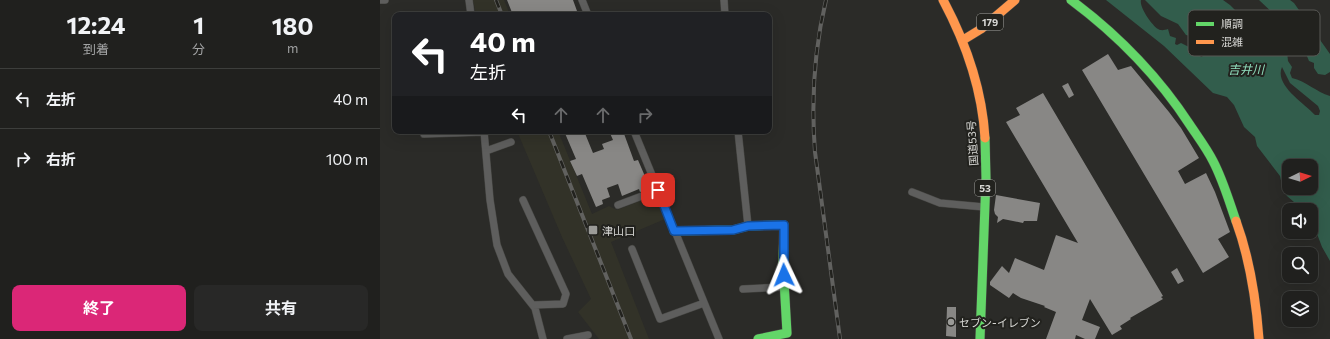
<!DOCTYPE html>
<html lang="ja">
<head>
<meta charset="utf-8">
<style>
	body { margin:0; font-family:Commissioner,"Noto Sans JP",sans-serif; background:#282827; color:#f1f3f6; height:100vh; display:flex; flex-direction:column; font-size:15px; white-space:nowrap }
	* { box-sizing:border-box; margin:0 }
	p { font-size:13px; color:#a2a3a4 }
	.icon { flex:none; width:22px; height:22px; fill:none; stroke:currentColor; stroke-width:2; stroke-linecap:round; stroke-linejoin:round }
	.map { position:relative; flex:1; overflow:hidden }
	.panel { display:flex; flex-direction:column; background:#20201e; width:380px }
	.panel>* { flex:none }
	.banner { position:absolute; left:12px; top:12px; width:380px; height:122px; border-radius:8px; box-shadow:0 4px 16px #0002,0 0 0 1px #3d3e3c; background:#202124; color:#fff; overflow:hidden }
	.needle { width:26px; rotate:85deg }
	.fabs { position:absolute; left:902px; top:159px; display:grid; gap:8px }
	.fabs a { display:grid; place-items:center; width:36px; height:36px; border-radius:8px; background:#20201e; box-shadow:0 4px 16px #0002,0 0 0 1px #3d3e3c; font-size:20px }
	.pin { position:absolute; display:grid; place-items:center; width:34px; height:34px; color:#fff; margin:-17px; border-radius:8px; box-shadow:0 2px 6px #0006 }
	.me { position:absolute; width:44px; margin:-22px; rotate:358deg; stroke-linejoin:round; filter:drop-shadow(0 0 3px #0008) }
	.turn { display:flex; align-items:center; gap:14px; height:84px; padding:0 12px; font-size:18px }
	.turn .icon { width:52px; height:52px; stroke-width:2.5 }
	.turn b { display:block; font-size:28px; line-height:34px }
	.lanes { display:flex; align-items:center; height:38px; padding:0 12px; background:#0003; justify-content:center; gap:20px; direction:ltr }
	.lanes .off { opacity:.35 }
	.eta { display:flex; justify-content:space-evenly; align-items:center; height:68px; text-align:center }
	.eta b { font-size:24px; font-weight:700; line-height:28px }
	.button { display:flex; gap:8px; margin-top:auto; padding:8px 12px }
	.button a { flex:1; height:46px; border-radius:8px; background:#db2777; color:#fff; font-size:16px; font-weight:700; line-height:46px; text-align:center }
	.button a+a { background:#282827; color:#f1f3f6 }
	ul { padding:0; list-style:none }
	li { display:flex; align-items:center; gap:12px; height:60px; padding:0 12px; border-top:1px solid #3d3e3c }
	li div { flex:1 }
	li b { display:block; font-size:15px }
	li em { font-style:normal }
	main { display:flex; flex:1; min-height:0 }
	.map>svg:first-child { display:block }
	.built { fill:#323228 }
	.water { fill:#325d4c; fill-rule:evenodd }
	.building { fill:#888785 }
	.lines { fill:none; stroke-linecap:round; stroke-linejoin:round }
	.street-casing { stroke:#474744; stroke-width:8 }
	.fast-casing { stroke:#474744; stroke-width:10 }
	.slow-casing { stroke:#474744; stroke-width:10 }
	.street { stroke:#5e5e5d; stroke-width:7 }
	.fast { stroke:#63d668; stroke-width:9 }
	.slow { stroke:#ff974d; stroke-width:9 }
	.rail-casing { stroke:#61615f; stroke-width:4 }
	.rail { stroke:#22221e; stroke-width:2.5; stroke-dasharray:8; stroke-linecap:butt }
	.route-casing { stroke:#114b97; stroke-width:10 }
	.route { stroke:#1a73e8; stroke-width:7 }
	.poi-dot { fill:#9b9b98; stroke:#22221e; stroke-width:1.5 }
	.labels { text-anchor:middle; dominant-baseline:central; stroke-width:4; stroke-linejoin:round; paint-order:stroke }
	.shield { fill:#22221e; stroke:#a1a19d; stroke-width:1 }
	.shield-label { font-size:10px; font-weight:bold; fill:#d7d7d4 }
	.street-label { font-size:11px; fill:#d7d7d4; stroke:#22221e }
	.poi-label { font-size:11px; fill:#d7d7d4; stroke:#22221e; text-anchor:start }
	.water-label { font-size:12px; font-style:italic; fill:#91e0bf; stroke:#22221e }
	.key { fill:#22221e; stroke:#585855; stroke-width:1 }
	.key-label { font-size:11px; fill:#d7d7d4 }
</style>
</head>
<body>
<main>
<section class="panel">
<div class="eta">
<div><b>12:24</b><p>到着</p></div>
<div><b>1</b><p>分</p></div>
<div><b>180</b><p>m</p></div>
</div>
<ul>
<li><svg class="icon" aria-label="left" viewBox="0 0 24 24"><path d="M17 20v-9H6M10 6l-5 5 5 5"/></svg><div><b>左折</b></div><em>40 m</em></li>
<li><svg class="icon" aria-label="right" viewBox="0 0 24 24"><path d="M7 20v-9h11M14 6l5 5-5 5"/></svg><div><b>右折</b></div><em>100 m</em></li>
</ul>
<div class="button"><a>終了</a><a>共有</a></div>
</section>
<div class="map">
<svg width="950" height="339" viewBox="0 0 950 339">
	<rect width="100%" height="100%" fill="#2b2b28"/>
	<path class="built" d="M93,0H124L130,15H96Z
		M137,131H178L212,214L229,206L237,210L275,195L285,219L231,242L269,339H219L198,312L211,299L182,237Z"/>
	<path class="water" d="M726,0H761C759,7 772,25 778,29C781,31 785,30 788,29L790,36L796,38L795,44L797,45L801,43L817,51L821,57L823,56L825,48L819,38L806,35L798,24L781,16L765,0H843L850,5L894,49L898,51V46L907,52L908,61L912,67L910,73L912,78C926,81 936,92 950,96V261L942,247L934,226L931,222V210H920L914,202L907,196L903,190L900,176L877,146L875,137L864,127L854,105L847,97L833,93L784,46ZM902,67L910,83L938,106L940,111L939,115H935C924,103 894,85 902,67ZM909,166H931V188H909Z
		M879,0H910L914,3L950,54V72L945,75L938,74L934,68V63L929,61L924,49L926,46L925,44L915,39L911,30Z"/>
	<path class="building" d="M127,0H193L197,11L187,15H133Z
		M728,54L738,70L751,66L789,112L801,128L819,158L798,171L805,184L826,173L835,192L850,232L838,239L849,257L823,273L702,70Z
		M688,83L694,95L689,98L682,86Z
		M663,93L783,296L781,297L783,299L750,318L751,319L740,326L742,329L732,335L710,299L702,320L720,327L715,339H705L696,335L695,339H666L676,312L664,307L665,306L641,298L633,293L629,298L610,285V282L622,266L629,273L635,258L664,270L676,235L698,243L626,122L640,115L636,108Z
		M184,131H204L213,153L224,149L222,144L233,140L229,131H243L254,161L258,160L270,188L260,192L259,189L242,196L238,184L227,188L230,197L222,200L223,204L216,207L202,174L197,176L190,161L196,159Z
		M616,195L660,203L657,221H644L643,223L623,219L617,223L618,217L615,214L614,210Z
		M797,268L804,281L798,284L791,272Z
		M567,307H576V337L566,336Z"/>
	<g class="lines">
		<g class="street-casing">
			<path id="street" d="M0,0H5
				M89,0L91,15
				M202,0L208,15
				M344,0L345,15
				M104,131L110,200L117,245L128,274L155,308L163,339
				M254,131L339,339
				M358,131L368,226
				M44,134L104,132
				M106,151L131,142
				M532,192L560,203L604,207
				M143,200L186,294L183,304L153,305
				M238,205L278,190
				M252,249L280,319L324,303
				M363,289L405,287
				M187,339L208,335"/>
		</g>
		<g class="fast-casing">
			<path id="fast" d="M691,0C738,35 778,76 810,125C818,137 827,149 833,161C843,180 849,201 856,221
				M294,231L353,230L368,226L404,225L403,263L407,333L378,339
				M600,339L606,178L605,138"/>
		</g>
		<g class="slow-casing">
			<path id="slow" d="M563,0C586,43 602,88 605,138
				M583,40L601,29L635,0
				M856,221C870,259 876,299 879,339"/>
		</g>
		<use href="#street" class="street"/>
		<use href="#fast" class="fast"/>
		<use href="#slow" class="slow"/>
		<g class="rail-casing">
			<path id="rail" d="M116,0L122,15
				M446,0C434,50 431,100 435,152L460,339
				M169,131L251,339"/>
		</g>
		<use href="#rail" class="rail"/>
	</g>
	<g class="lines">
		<g class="route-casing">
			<path id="route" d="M278,190L294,231L353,230L368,226L404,225V275"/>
		</g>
		<use href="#route" class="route"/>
	</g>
	<g class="poi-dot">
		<rect x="208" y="225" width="10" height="10" rx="2"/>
		<circle cx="571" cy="322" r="4"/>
	</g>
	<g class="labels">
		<g class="shield">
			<rect x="597" y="14" width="26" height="16" rx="3"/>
			<rect x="595" y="180" width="20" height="16" rx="3"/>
		</g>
		<g class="shield-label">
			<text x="610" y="22">179</text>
			<text x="605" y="188">53</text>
		</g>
		<g class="street-label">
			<text transform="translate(592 143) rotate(-94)">国道53号</text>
		</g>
		<g class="poi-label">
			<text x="222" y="230">津山口</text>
			<text x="579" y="322">セブン-イレブン</text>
		</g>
		<g class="water-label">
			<text x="866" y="69">吉井川</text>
		</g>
	</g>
	<rect x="808" y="10" width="132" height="46" rx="6" class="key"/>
	<rect x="816" y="22" width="18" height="4" fill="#63d668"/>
	<rect x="816" y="40" width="18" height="4" fill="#ff974d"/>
	<g class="key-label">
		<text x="841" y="28">順調</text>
		<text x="841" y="46">混雑</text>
	</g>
</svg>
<div class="fabs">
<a><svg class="needle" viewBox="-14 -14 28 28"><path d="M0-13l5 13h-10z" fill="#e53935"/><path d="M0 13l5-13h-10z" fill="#a2a3a4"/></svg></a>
<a><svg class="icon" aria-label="sound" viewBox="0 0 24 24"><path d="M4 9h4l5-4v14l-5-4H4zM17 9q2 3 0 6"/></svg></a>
<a><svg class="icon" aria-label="search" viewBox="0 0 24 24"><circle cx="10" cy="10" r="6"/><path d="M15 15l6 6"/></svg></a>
<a><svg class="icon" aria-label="layers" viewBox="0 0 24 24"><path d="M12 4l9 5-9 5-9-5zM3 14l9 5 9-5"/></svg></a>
</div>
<div class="pin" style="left:278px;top:190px;background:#d93025"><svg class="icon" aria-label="arrive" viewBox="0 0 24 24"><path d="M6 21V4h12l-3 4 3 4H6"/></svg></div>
<svg class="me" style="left:404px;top:275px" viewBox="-20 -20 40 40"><path d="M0-17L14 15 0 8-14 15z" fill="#1a73e8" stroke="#fff" stroke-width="4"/></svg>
<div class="banner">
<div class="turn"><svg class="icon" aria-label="left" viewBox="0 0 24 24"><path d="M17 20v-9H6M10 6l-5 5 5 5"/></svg><div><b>40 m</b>左折</div></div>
<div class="lanes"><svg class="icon" aria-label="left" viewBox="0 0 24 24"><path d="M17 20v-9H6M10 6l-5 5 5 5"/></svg><svg class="icon off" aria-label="ahead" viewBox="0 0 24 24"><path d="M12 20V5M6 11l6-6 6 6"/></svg><svg class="icon off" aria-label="ahead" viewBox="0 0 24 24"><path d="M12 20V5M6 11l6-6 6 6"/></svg><svg class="icon off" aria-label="right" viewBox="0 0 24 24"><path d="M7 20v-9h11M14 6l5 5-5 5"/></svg></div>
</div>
</div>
</main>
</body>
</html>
